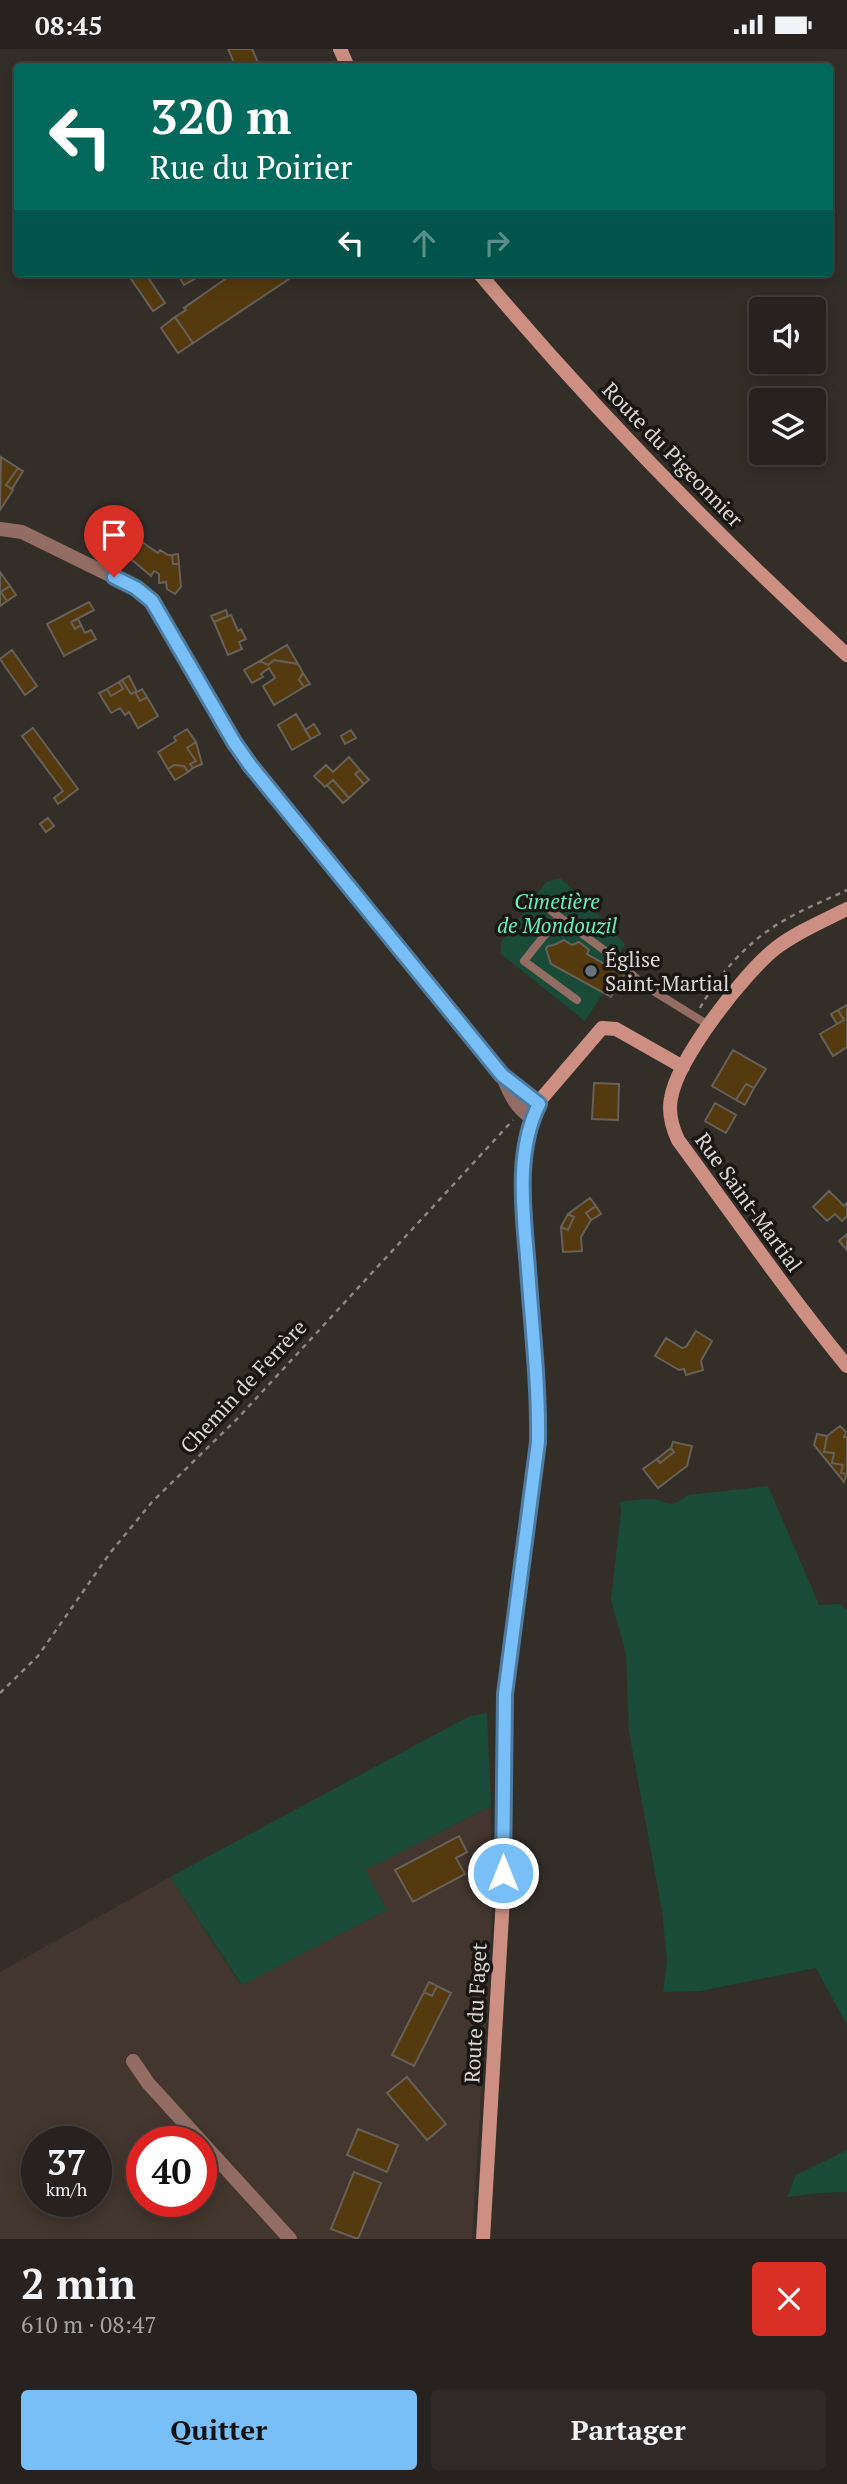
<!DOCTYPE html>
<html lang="fr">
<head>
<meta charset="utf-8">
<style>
	body { margin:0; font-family:"PT Serif",serif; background:#2f2a28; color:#f1f3f6; height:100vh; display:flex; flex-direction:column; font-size:26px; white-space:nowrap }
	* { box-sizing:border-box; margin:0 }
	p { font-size:23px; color:#a4a4a4 }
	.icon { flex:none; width:38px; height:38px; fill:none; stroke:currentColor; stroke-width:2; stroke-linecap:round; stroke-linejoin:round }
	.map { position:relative; height:2190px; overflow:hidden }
	.drawer { display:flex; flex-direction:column; background:#27221f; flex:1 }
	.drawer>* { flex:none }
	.top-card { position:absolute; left:14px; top:14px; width:819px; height:214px; border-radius:7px; box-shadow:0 4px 18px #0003,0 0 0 2px #433f3d; background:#00695c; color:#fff; overflow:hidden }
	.fabs { position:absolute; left:749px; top:248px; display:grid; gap:14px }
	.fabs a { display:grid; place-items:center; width:77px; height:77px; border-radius:7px; background:#27221f; box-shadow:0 4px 18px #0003,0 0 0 2px #433f3d; font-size:35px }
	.speed { position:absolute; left:21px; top:2077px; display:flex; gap:14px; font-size:35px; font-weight:700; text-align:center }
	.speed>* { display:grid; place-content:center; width:91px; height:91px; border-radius:50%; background:#27221f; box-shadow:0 4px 18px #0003,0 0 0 2px #433f3d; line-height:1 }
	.speed small { font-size:18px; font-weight:400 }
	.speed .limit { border:10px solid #d22; background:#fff; color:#111 }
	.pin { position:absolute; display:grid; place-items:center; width:60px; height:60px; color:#fff; margin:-72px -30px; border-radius:50% 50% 50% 0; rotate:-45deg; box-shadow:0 0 7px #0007 }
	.pin .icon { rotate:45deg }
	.me { position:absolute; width:77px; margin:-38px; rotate:0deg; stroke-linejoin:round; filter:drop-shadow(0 0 5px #0008) }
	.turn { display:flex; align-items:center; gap:24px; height:147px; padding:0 21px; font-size:32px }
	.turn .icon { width:91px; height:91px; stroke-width:2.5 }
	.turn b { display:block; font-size:49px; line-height:60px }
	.lanes { display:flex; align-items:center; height:66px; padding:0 21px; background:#0003; justify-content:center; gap:35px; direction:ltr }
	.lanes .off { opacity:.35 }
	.round { display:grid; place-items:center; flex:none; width:74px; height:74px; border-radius:7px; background:#2f2a28 }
	.headline { display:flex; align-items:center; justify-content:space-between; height:119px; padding:0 21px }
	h1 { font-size:42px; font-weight:700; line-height:52px }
	.button { display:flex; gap:14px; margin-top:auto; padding:14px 21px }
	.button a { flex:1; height:80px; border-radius:7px; background:#78bff7; color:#111; font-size:28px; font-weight:700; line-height:80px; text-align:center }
	.button a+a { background:#2f2a28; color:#f1f3f6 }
	.status { display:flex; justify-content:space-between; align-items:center; height:49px; padding:0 35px; background:#27221f; direction:ltr }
	.status svg { height:19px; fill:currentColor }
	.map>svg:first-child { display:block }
	.built { fill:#42362e; fill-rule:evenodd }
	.green { fill:#194b38 }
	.building { fill:#543a0e; stroke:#656059; stroke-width:2 }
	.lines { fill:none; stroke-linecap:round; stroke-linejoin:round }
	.path { stroke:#8b8682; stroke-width:2.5; stroke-dasharray:5 5; stroke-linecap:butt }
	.lane { stroke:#936d64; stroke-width:8 }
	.street { stroke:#936d64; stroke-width:14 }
	.secondary { stroke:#cc8f82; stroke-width:14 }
	.route-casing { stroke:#4e7ca1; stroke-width:18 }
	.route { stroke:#78bff7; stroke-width:12 }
	.worship-dot { fill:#6b7280; stroke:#191614; stroke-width:2.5 }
	.labels { text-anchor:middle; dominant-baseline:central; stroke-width:7; stroke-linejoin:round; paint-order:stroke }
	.street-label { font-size:21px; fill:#dbd7d4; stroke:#191614 }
	.park-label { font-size:21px; font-style:italic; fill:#66f1bc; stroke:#191614 }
	.poi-label { font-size:21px; fill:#dbd7d4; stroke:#191614; text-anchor:start }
</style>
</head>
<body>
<div class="status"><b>08:45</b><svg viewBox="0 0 49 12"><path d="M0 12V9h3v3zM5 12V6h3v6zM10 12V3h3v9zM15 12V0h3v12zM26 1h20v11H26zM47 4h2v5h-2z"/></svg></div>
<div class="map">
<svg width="847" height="2190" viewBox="0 0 847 2190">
	<rect width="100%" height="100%" fill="#342e29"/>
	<path class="built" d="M491,1757L492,1870L472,2190H0V1923L170,1828L241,1936L387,1861L364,1821ZM37,2093H96V2152H37ZM142,2093H201V2152H142Z"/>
	<path class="green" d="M560,829L595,862L625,895L611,918L587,905L589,900L579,893L572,896L564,891L554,896L548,897L546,900L551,915L603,944L585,972L501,905V893L546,833Z
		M768,1437L819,1556L840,1555L847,1561V1976L816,1919L700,1942L663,1943L667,1912L662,1862L629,1683L626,1605L611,1551L621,1462L620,1453C630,1452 640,1450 650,1450C669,1450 667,1463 688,1446Z
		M487,1664L491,1757L365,1821L387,1861L242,1936L170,1828L470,1667Z
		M847,2101V2143L819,2144L787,2148L796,2126Z"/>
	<path class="building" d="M228,0H252L260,18H236Z
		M127,224H145L165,254L153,262Z
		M181,224H202L203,225L184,236L178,226Z
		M234,224H258L261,228L266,224H298L193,294L175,268L186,261L184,259Z
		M175,268L193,294L178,304L161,279Z
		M1,408L18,419L6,436L13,441L0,461Z
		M18,419L23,422L12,440L6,436Z
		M142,493L158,504L160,501L168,506H172L173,515H179L181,538L175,545L167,540L166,533L159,534V525L154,522L151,527L131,510Z
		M178,505L179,515H173L172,506Z
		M0,523L10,537L1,543L7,552L0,557Z
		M10,537L16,546L7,552L1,543Z
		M89,553L94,561L71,573L75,580L81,576L85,584L91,581L96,590L64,607L47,575Z
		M226,561L228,567L214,573L211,567Z
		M231,566L238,582L241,580L246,590L239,593L242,600L228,606L214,573Z
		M78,570L81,576L75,580L71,573Z
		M287,596L298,615L274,611L268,616L260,612Z
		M12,601L37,637L25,646L0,610Z
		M274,611L298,615L303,624L299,631L304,638L274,656L263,637L275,629L269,619L261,625L263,628L252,634L244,621L260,612L268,616Z
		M303,624L310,635L304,638L299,631Z
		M129,627L137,643L142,640L147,648L140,652L135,643L131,645L122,631Z
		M122,631L131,645L135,643L140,652L147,648L158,667L138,679L129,663L125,666L120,659L111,664L99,644L107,640L111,647L123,640L119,633Z
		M119,633L123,640L111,647L107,640Z
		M296,665L311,690L292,701L278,676Z
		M314,675L320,685L311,690L305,681Z
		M33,679L78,740L58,755L54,749L63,742L22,687Z
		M187,680L196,693L187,699L196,712L190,715L193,719L188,723L184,717L174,716L168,720L158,703L176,692L174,688Z
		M351,681L356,689L345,695L341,687Z
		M196,693L202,715L193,719L190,715L196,712L187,699Z
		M349,708L360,721L355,725L364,735L349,749L333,731L325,738L314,727L326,716L333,723Z
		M174,716L184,717L188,723L175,731L168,720Z
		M360,721L369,731L364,735L355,725Z
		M333,731L349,749L343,754L327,736Z
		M48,769L54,777L46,783L40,775Z
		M564,891L572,896L579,893L589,901L587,905L624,926L611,948L551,915L546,900L548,897L554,896Z
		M847,956V998L833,1007L820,985L844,971L838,961Z
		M838,961L844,971L837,975L831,965Z
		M733,1001L766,1020L754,1039L746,1035L736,1051L712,1037Z
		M594,1034L619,1035L618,1071L592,1070Z
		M746,1035L754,1039L745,1056L736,1051Z
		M715,1054L736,1066L726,1084L705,1072Z
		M829,1142L844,1157L847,1154V1167L842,1172L835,1165L827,1172L813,1158Z
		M590,1149L596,1157L586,1164L591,1171L581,1188L582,1202L563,1203L561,1178L568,1181L574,1168L568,1165Z
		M596,1157L601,1165L591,1171L586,1164Z
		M568,1165L574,1168L568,1181L561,1178Z
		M847,1185V1201L839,1192Z
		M696,1282L712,1292L701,1312L703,1321L686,1326L684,1320L679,1321L655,1307L666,1289L682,1299L686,1298Z
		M840,1377L846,1383L844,1388H847V1425L841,1424L843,1416L832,1414L834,1404L824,1403L827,1387Z
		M817,1385L827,1387L824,1403L834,1404L832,1414L843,1416L841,1424L847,1425L844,1433L814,1396Z
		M673,1393L692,1397L687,1417L658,1439L643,1420L657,1410L660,1414L674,1403L671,1399Z
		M671,1399L674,1403L660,1414L657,1410Z
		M459,1787L467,1803L456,1809L465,1825L413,1853L395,1821Z
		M429,1933L437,1937L432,1947L424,1943Z
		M437,1937L451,1944L414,2017L392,2006L424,1943L432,1947Z
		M407,2028L446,2075L427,2091L387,2044Z
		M358,2080L398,2096L387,2123L347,2106Z
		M354,2123L381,2134L358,2190L331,2180Z"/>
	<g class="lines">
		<path class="path" d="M700,959C719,925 748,892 783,872C803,860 826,851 847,841
			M0,1644L38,1607L110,1504L152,1453L238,1369L513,1071"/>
		<path class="lane" d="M542,855L616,910L642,935L710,977
			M559,868L524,912L577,951"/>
		<path class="street" d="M0,480L22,483L136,539L152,552L234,693L250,716L502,1026L539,1055
			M503,1028C510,1045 516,1059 532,1069
			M133,2012L148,2034L290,2190"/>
		<path class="secondary" d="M340,0L348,18
			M479,224C593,359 717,487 847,606
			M847,860C823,872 797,883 776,899C744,924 678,1009 671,1049C668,1064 672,1078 678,1091C734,1167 787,1244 847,1317
			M483,2190L503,1849L505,1645L538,1393L539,1355L524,1170V1099L532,1069L542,1049L602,979L616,980L683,1018"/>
	</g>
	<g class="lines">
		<g class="route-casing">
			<path id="route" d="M114,528L136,539L152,552L234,693L250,716L502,1026L539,1055C514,1105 524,1166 528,1220C532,1278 539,1335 538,1393L505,1645L503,1824"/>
		</g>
		<use href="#route" class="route"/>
	</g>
	<circle class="worship-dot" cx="591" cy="922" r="7"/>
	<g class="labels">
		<g class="street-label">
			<text transform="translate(673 405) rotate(46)">Route du Pigeonnier</text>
			<text transform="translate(749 1153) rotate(54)">Rue Saint-Martial</text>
			<text transform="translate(243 1337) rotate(-47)">Chemin de Ferrère</text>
			<text transform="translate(475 1964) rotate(-87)">Route du Faget</text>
		</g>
		<g class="park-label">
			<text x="557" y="852">Cimetière<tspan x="557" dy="24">de Mondouzil</tspan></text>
		</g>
		<g class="poi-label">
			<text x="605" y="910">Église<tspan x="605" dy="24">Saint-Martial</tspan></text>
		</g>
	</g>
</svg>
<div class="fabs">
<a><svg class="icon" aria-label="sound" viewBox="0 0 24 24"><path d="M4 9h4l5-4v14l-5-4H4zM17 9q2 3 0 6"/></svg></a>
<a><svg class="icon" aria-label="layers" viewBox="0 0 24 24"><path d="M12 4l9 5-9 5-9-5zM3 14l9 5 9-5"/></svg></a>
</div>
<div class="speed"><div>37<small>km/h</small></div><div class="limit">40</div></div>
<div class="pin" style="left:114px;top:528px;background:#d93025"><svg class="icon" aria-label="arrive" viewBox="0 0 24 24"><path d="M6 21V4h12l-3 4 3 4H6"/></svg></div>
<svg class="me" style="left:503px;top:1824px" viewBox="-20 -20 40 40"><circle r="17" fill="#78bff7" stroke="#fff" stroke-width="3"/><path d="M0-11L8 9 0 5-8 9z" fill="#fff"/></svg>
<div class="top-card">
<div class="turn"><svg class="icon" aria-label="left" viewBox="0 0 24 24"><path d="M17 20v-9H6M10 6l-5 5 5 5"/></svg><div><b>320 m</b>Rue du Poirier</div></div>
<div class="lanes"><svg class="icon" aria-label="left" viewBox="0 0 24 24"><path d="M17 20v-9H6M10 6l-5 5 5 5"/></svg><svg class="icon off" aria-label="ahead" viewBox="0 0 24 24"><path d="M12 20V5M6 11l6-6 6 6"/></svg><svg class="icon off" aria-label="right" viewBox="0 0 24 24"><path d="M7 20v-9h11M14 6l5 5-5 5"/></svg></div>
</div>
</div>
<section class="drawer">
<div class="headline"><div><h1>2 min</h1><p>610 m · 08:47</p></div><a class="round" style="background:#d93025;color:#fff"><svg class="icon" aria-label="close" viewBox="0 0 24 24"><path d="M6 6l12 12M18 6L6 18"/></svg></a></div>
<div class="button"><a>Quitter</a><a>Partager</a></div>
</section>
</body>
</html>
